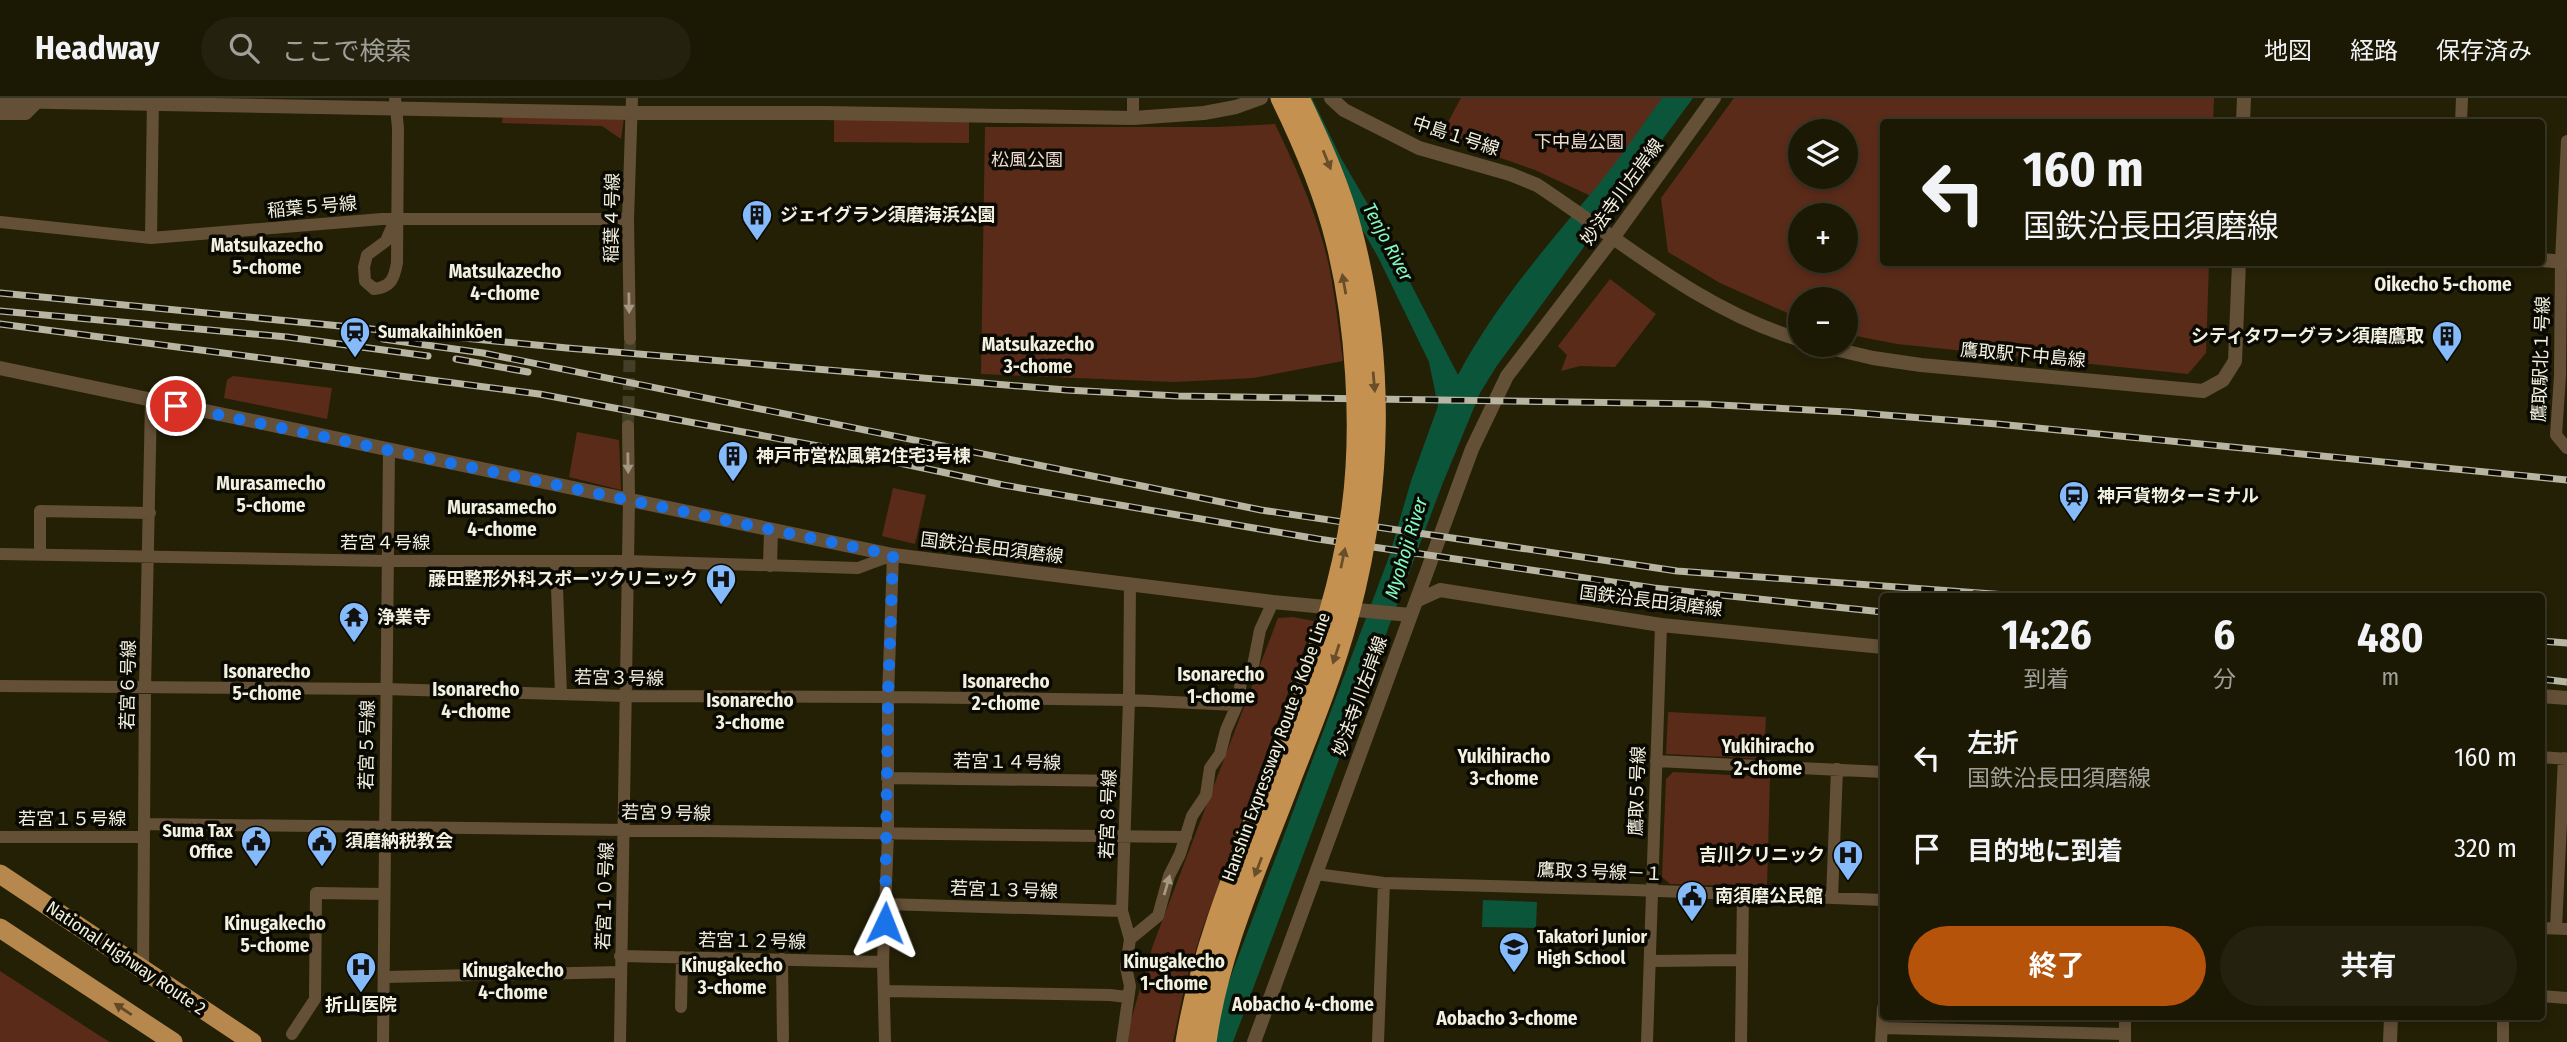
<!DOCTYPE html>
<html lang="ja">
<head>
<meta charset="utf-8">
<style>
	body { margin:0; font-family:"Fira Sans Condensed","Noto Sans JP",sans-serif; background:#24210e; color:#f1f3f6; height:100vh; display:flex; flex-direction:column; font-size:26px; white-space:nowrap }
	* { box-sizing:border-box; margin:0 }
	p { font-size:23px; color:#a0a09a }
	.icon { flex:none; width:38px; height:38px; fill:none; stroke:currentColor; stroke-width:2; stroke-linecap:round; stroke-linejoin:round }
	.map { position:relative; flex:1; overflow:hidden }
	.side { position:absolute; left:1880px; top:495px; width:665px; height:427px; display:flex; flex-direction:column; background:#1b1804; border-radius:7px; box-shadow:0 4px 10px #0003,0 0 0 2px #393726 }
	.side>* { flex:none }
	.top-card { position:absolute; left:1880px; top:21px; width:665px; height:147px; border-radius:7px; box-shadow:0 4px 10px #0003,0 0 0 2px #393726; background:#1b1804; color:#f1f3f6; overflow:hidden }
	.buttons { position:absolute; left:1788px; top:21px; display:grid; gap:14px }
	.buttons a { display:grid; place-items:center; width:70px; height:70px; border-radius:50%; background:#1b1804; box-shadow:0 4px 10px #0003,0 0 0 2px #393726; font-size:35px }
	.pin { position:absolute; display:grid; place-items:center; width:60px; height:60px; color:#fff; margin:-30px; border:4px solid #fff; border-radius:50%; box-shadow:0 2px 7px #0007 }
	.me { position:absolute; width:77px; margin:-38px; rotate:2deg; stroke-linejoin:round; filter:drop-shadow(0 0 5px #0008) }
	.turn { display:flex; align-items:center; gap:24px; height:147px; padding:0 28px; font-size:32px }
	.turn .icon { width:91px; height:91px; stroke-width:2.5 }
	.turn b { display:block; font-size:49px; line-height:60px }
	.eta { display:flex; justify-content:space-evenly; align-items:center; height:119px; text-align:center }
	.eta b { font-size:42px; font-weight:700; line-height:49px }
	.primary-button { display:flex; gap:14px; margin-top:auto; padding:14px 28px }
	.primary-button a { flex:1; height:80px; border-radius:42px; background:#b45309; color:#fff; font-size:28px; font-weight:700; line-height:80px; text-align:center }
	.primary-button a+a { background:#24210e; color:#f1f3f6 }
	ul { padding:0; list-style:none }
	li { display:flex; align-items:center; gap:21px; height:91px; padding:0 28px }
	li div { flex:1 }
	li b { display:block; font-size:26px }
	li em { font-style:normal }
	header { display:flex; align-items:center; gap:42px; box-sizing:border-box; height:98px; padding:0 35px; background:#1b1804; border-bottom:2px solid #393726 }
	header strong { font-size:33px }
	nav { display:flex; gap:38px; margin-inline-start:auto; font-size:24px }
	.search { width:490px; height:63px; background:#24210e; display:flex; align-items:center; gap:18px; box-sizing:border-box; padding:0 24px; border-radius:38px; color:#a0a09a; font-size:26px }
	.map>svg:first-child { display:block }
	.green { fill:#5b2b19; fill-rule:evenodd }
	.water { fill:#0b553a }
	.lines { fill:none; stroke-linecap:round; stroke-linejoin:round }
	.minor-tunnel { stroke:#433f27; stroke-width:12; stroke-dasharray:12 6; stroke-linecap:butt }
	.minor { stroke:#645037; stroke-width:12 }
	.tertiary { stroke:#645037; stroke-width:14 }
	.trunk { stroke:#b7884d; stroke-width:19 }
	.rail-casing { stroke:#b8b5a3; stroke-width:7 }
	.rail { stroke:#0b0a02; stroke-width:4.5; stroke-dasharray:13; stroke-linecap:butt }
	.motorway-bridge { stroke:#c59150; stroke-width:21 }
	.oneway { fill:#684e29 }
	.oneway2 { fill:#a49883 }
	.oneway3 { fill:#614928 }
	.route { stroke:#1a73e8; stroke-width:12; stroke-dasharray:0 21.6 }
	.labels { text-anchor:middle; dominant-baseline:central; stroke-width:7; stroke-linejoin:round; paint-order:stroke }
	.street-label { font-size:18px; fill:#f2f0e0; stroke:#0b0a02 }
	.park-label { font-size:18px; fill:#f0dad2; stroke:#0b0a02 }
	.poi-label { font-size:18px; font-weight:bold; fill:#f2f0e0; stroke:#0b0a02; text-anchor:start }
	.water-label { font-size:19px; font-style:italic; fill:#83fac3; stroke:#0b0a02 }
	.neighbourhood-label { font-size:19px; font-weight:bold; fill:#f2f0e0; stroke:#0b0a02 }
</style>
</head>
<body>
<header>
<strong>Headway</strong>
<div class="search"><svg class="icon" aria-label="search" viewBox="0 0 24 24"><circle cx="10" cy="10" r="6"/><path d="M15 15l6 6"/></svg>ここで検索</div>
<nav><a>地図</a><a>経路</a><a>保存済み</a></nav>
</header>
<div class="map">
<svg width="2567" height="944" viewBox="0 0 2567 944">
	<rect width="100%" height="100%" fill="#242006"/>
	<path class="green" d="M1461,0H1666L1593,99L1535,72L1440,39Z
		M1734,0H2214L2213,24H1883V164L2209,165L2206,255L2188,276L1897,246L1846,236V201H1801V221L1720,185L1668,154L1661,100ZM1801,33H1846V79H1801ZM1801,117H1846V163H1801Z
		M503,17L624,20L621,41L602,28L502,25Z
		M834,20L969,21V45L834,44Z
		M1275,26C1293,63 1310,101 1322,141C1334,180 1337,222 1343,263L1253,280L1175,284L981,276L985,29H1217Z
		M1610,181L1656,216L1615,269L1580,268L1561,273L1567,257L1558,248Z
		M233,278L332,290L327,321L224,300L227,282Z
		M577,334L619,342L621,392L569,379Z
		M893,390L926,397L915,446L882,438Z
		M1293,519L1314,523L1202,832L1185,886L1173,944H1128L1131,922L1153,847L1278,520Z
		M1668,614L1766,619L1764,661L1666,656Z
		M1673,674L1770,679L1767,789L1670,786L1662,779L1666,681Z
		M0,873L100,938L110,944H0Z"/>
	<path class="water" d="M1287,0H1312L1341,60L1384,134L1458,277C1492,213 1541,154 1588,99C1615,68 1638,33 1662,0H1693L1496,269L1480,295L1442,387L1233,944H1206L1389,459L1411,383L1438,308L1429,264L1378,159Z
		M1483,802L1537,804L1536,830L1482,829Z"/>
	<g class="lines">
		<path class="minor-tunnel" d="M628,328L630,241"/>
		<path class="minor" d="M395,0L398,30L397,165C394,181 391,189 374,191L365,183L364,169L367,157L386,143L396,120
			M0,16H26L39,3
			M1133,20V0
			M2461,24L2462,0
			M2567,43L2561,163L2560,278L2556,337L2567,350
			M0,124L151,140L382,121H628
			M151,140L153,0
			M630,241L628,121L632,0
			M0,456L388,463H627L858,470L893,457L888,599V735L883,864L885,944
			M40,456V413L150,415
			M556,463L561,596
			M0,588L385,591L625,598L888,599L1129,602L1237,607
			M2541,659L2567,661
			M1656,663L1883,674
			M887,680L1126,683
			M145,726L1186,739
			M0,739H144
			M1316,776L1384,785L1634,792L1883,802
			M1832,800L1837,671
			M885,806L1122,813
			M2541,830L2567,831
			M2556,830L2564,660
			M1130,841L1158,818L1169,778L1180,756L1192,718L1206,697L1210,670L1220,656L1226,632L1237,607L1241,584L1253,568L1260,532L1273,504
			M620,858L883,864
			M782,861L783,941
			M1651,863L1742,862
			M143,873L145,590L151,303
			M385,879L621,874
			M885,893L1110,897L1127,899
			M2541,898L2567,900
			M681,909L682,859
			M2125,919V943
			M2503,919V944
			M1882,930L2124,936
			M292,936L315,901L316,795L384,796
			M383,944L389,351
			M620,944L629,402L628,328
			M1122,944L1130,888L1126,869L1130,841L1122,813L1129,602L1130,486
			M1378,944L1384,785
			M1647,944L1661,527
			M1741,944L1743,796
			M1881,944L1883,910"/>
		<path class="tertiary" d="M1331,0L1344,12L1419,50L1510,76L1537,87C1622,143 1702,213 1801,242
			M0,3L632,15H824L1133,20L1204,15L1236,9L1261,0
			M2243,24L2244,0
			M2541,162L2567,164
			M1818,247L1873,260L1921,267L2203,293L2223,282L2235,263L2239,164
			M0,270L893,457L1273,504L1410,517
			M770,467L771,432
			M1416,503L1440,492L1661,527L1883,549
			M2541,598L2567,600
			M1254,944L1472,351L1507,278L1613,140L1714,0
			M2390,944L2391,919"/>
		<path class="trunk" d="M0,776L252,944
			M0,830L173,944"/>
		<g class="rail-casing">
			<path id="rail" d="M0,195L567,250L1066,292L1178,298L1702,306L1847,314L1997,326L2567,382
				M0,213L287,239L428,258
				M0,226L539,296L829,350L1003,387L1318,441L1654,490L1883,514
				M383,241L483,255L1261,412L1677,473L2034,499
				M456,261L528,274
				M2541,543L2567,545
				M2541,581L2567,584"/>
		</g>
		<use href="#rail" class="rail"/>
		<path class="motorway-bridge" d="M1186,944C1204,833 1254,729 1293,624C1318,555 1342,484 1352,411C1363,329 1356,223 1336,143C1324,94 1303,45 1281,0
			M1206,944C1218,854 1258,768 1290,683C1311,629 1333,575 1348,519C1382,395 1385,262 1353,138C1341,90 1320,44 1299,0"/>
	</g>
	<defs><path id="oneway-solid" d="M-6-.8H1V-3.2L6.5 0L1 3.2V.8H-6Z" transform="scale(1.75)"/></defs>
	<g class="oneway">
		<use href="#oneway-solid" transform="translate(1327 62) rotate(68)"/>
		<use href="#oneway-solid" transform="translate(1344 186) rotate(-100)"/>
		<use href="#oneway-solid" transform="translate(1374 284) rotate(85)"/>
		<use href="#oneway-solid" transform="translate(1343 460) rotate(-78)"/>
		<use href="#oneway-solid" transform="translate(1336 556) rotate(108)"/>
		<use href="#oneway-solid" transform="translate(1258 769) rotate(111)"/>
	</g>
	<g class="oneway2">
		<use href="#oneway-solid" transform="translate(629 205) rotate(89)"/>
		<use href="#oneway-solid" transform="translate(628 365) rotate(89)"/>
		<use href="#oneway-solid" transform="translate(1167 787) rotate(-74)"/>
	</g>
	<use class="oneway3" href="#oneway-solid" transform="translate(123 911) rotate(-146)"/>
	<g class="lines">
		<path class="route" d="M176,308L893,457L888,599L885,825"/>
	</g>
	<defs>
		<g id="building-pin" transform="scale(1.575)"><path d="M0 17L-7.5 6A9.5 9.5 0 1 1 7.5 6Z" fill="#85bbfb" stroke="#0b0a02"/><path d="M-4-6H4V6H1V3H-1V6H-4ZM-2.5-4.3h1.7v1.8h-1.7ZM.8-4.3h1.7v1.8H.8ZM-2.5-1h1.7V.8h-1.7ZM.8-1h1.7V.8H.8Z" fill="#111"/></g>
		<g id="station-pin" transform="scale(1.575)"><path d="M0 17L-7.5 6A9.5 9.5 0 1 1 7.5 6Z" fill="#85bbfb" stroke="#0b0a02"/><path d="M-3-6H3Q5-6 5-4V2Q5 4 3 4L4.5 6H3L1.5 4h-3L-3 6H-4.5L-3 4Q-5 4-5 2V-4Q-5-6-3-6ZM-3.5-4v3h7v-3ZM-3.5 1v1.5H-2V1ZM2 1v1.5H3.5V1Z" fill="#111"/></g>
		<g id="hospital-pin" transform="scale(1.575)"><path d="M0 17L-7.5 6A9.5 9.5 0 1 1 7.5 6Z" fill="#85bbfb" stroke="#0b0a02"/><path d="M-5-5h3v3.5h4V-5h3V5h-3V1.5h-4V5h-3Z" fill="#111"/></g>
		<g id="temple-pin" transform="scale(1.575)"><path d="M0 17L-7.5 6A9.5 9.5 0 1 1 7.5 6Z" fill="#85bbfb" stroke="#0b0a02"/><path d="M0-6L5-2H3V0L6.5 2.5H4V6H1.5V3h-3V6H-4V2.5H-6.5L-3 0V-2H-5Z" fill="#111"/></g>
		<g id="civic-pin" transform="scale(1.575)"><path d="M0 17L-7.5 6A9.5 9.5 0 1 1 7.5 6Z" fill="#85bbfb" stroke="#0b0a02"/><path d="M-.6-6.5H3V-4.5H.6V-3L4-1V1h2V6H-6V1h2V-1L-.6-3ZM-1.2 2.5V6h2.4V2.5Z" fill="#111"/></g>
		<g id="school-pin" transform="scale(1.575)"><path d="M0 17L-7.5 6A9.5 9.5 0 1 1 7.5 6Z" fill="#85bbfb" stroke="#0b0a02"/><path d="M0-5L7-2L0 1L-7-2ZM-4 1L0 2.5L4 1V4Q0 6-4 4Z" fill="#111"/></g>
	</defs>
	<g fill-rule="evenodd">
		<use href="#building-pin" x="757" y="117"/>
		<use href="#station-pin" x="355" y="234"/>
		<use href="#building-pin" x="2447" y="238"/>
		<use href="#building-pin" x="733" y="358"/>
		<use href="#station-pin" x="2074" y="398"/>
		<use href="#hospital-pin" x="721" y="481"/>
		<use href="#temple-pin" x="354" y="519"/>
		<use href="#civic-pin" x="256" y="743"/>
		<use href="#civic-pin" x="322" y="743"/>
		<use href="#hospital-pin" x="1848" y="757"/>
		<use href="#civic-pin" x="1692" y="798"/>
		<use href="#school-pin" x="1514" y="849"/>
		<use href="#hospital-pin" x="361" y="869"/>
	</g>
	<g class="labels">
		<g class="street-label">
			<text transform="translate(1456 38) rotate(18)">中島１号線</text>
			<text transform="translate(1622 94) rotate(-54)">妙法寺川左岸線</text>
			<text transform="translate(312 109) rotate(-5)">稲葉５号線</text>
			<text transform="translate(612 120) rotate(-89)">稲葉４号線</text>
			<text transform="translate(2023 257) rotate(5)">鷹取駅下中島線</text>
			<text transform="translate(2541 261) rotate(-88)">鷹取駅北１号線</text>
			<text x="385" y="445">若宮４号線</text>
			<text transform="translate(992 450) rotate(7)">国鉄沿長田須磨線</text>
			<text transform="translate(1651 503) rotate(7)">国鉄沿長田須磨線</text>
			<text transform="translate(619 580) rotate(1)">若宮３号線</text>
			<text transform="translate(128 587) rotate(-89)">若宮６号線</text>
			<text transform="translate(1360 598) rotate(-70)">妙法寺川左岸線</text>
			<text transform="translate(367 647) rotate(-89)">若宮５号線</text>
			<text transform="translate(1276 649) rotate(-70)">Hanshin Expressway Route 3 Kobe Line</text>
			<text transform="translate(1007 664) rotate(1)">若宮１４号線</text>
			<text transform="translate(1637 693) rotate(-88)">鷹取５号線</text>
			<text transform="translate(666 715) rotate(1)">若宮９号線</text>
			<text transform="translate(1108 716) rotate(-88)">若宮８号線</text>
			<text x="72" y="721">若宮１５号線</text>
			<text transform="translate(1600 774) rotate(2)">鷹取３号線－１</text>
			<text transform="translate(1004 792) rotate(2)">若宮１３号線</text>
			<text transform="translate(605 798) rotate(-88)">若宮１０号線</text>
			<text transform="translate(752 843) rotate(1)">若宮１２号線</text>
			<text transform="translate(126 860) rotate(34)">National Highway Route 2</text>
		</g>
		<g class="park-label">
			<text x="1579" y="44">下中島公園</text>
			<text x="1027" y="62">松風公園</text>
		</g>
		<g class="poi-label">
			<text x="780" y="117">ジェイグラン須磨海浜公園</text>
			<text x="378" y="234">Sumakaihinkōen</text>
			<text x="2424" y="238" text-anchor="end">シティタワーグラン須磨鷹取</text>
			<text x="756" y="358">神戸市営松風第2住宅3号棟</text>
			<text x="2097" y="398">神戸貨物ターミナル</text>
			<text x="698" y="481" text-anchor="end">藤田整形外科スポーツクリニック</text>
			<text x="377" y="519">浄業寺</text>
			<text x="233" y="733" text-anchor="end">Suma Tax<tspan x="233" dy="21">Office</tspan></text>
			<text x="345" y="743">須磨納税教会</text>
			<text x="1825" y="757" text-anchor="end">吉川クリニック</text>
			<text x="1715" y="798">南須磨公民館</text>
			<text x="1537" y="839">Takatori Junior<tspan x="1537" dy="21">High School</tspan></text>
			<text x="361" y="907" text-anchor="middle">折山医院</text>
		</g>
		<g class="water-label">
			<text transform="translate(1388 144) rotate(62)">Tenjo River</text>
			<text transform="translate(1406 450) rotate(-73)">Myohoji River</text>
		</g>
		<g class="neighbourhood-label">
			<text x="267" y="147">Matsukazecho<tspan x="267" dy="22">5-chome</tspan></text>
			<text x="505" y="173">Matsukazecho<tspan x="505" dy="22">4-chome</tspan></text>
			<text x="2443" y="186">Oikecho 5-chome</text>
			<text x="1038" y="246">Matsukazecho<tspan x="1038" dy="22">3-chome</tspan></text>
			<text x="271" y="385">Murasamecho<tspan x="271" dy="22">5-chome</tspan></text>
			<text x="502" y="409">Murasamecho<tspan x="502" dy="22">4-chome</tspan></text>
			<text x="267" y="573">Isonarecho<tspan x="267" dy="22">5-chome</tspan></text>
			<text x="1221" y="576">Isonarecho<tspan x="1221" dy="22">1-chome</tspan></text>
			<text x="1006" y="583">Isonarecho<tspan x="1006" dy="22">2-chome</tspan></text>
			<text x="476" y="591">Isonarecho<tspan x="476" dy="22">4-chome</tspan></text>
			<text x="750" y="602">Isonarecho<tspan x="750" dy="22">3-chome</tspan></text>
			<text x="1768" y="648">Yukihiracho<tspan x="1768" dy="22">2-chome</tspan></text>
			<text x="1504" y="658">Yukihiracho<tspan x="1504" dy="22">3-chome</tspan></text>
			<text x="275" y="825">Kinugakecho<tspan x="275" dy="22">5-chome</tspan></text>
			<text x="1174" y="863">Kinugakecho<tspan x="1174" dy="22">1-chome</tspan></text>
			<text x="732" y="867">Kinugakecho<tspan x="732" dy="22">3-chome</tspan></text>
			<text x="513" y="872">Kinugakecho<tspan x="513" dy="22">4-chome</tspan></text>
			<text x="1303" y="906">Aobacho 4-chome</text>
			<text x="1507" y="920">Aobacho 3-chome</text>
		</g>
	</g>
</svg>
<div class="buttons">
<a><svg class="icon" aria-label="layers" viewBox="0 0 24 24"><path d="M12 4l9 5-9 5-9-5zM3 14l9 5 9-5"/></svg></a>
<a>+</a>
<a>−</a>
</div>
<div class="pin" style="left:176px;top:308px;background:#d93025"><svg class="icon" aria-label="arrive" viewBox="0 0 24 24"><path d="M6 21V4h12l-3 4 3 4H6"/></svg></div>
<svg class="me" style="left:885px;top:825px" viewBox="-20 -20 40 40"><path d="M0-17L14 15 0 8-14 15z" fill="#1a73e8" stroke="#fff" stroke-width="4"/></svg>
<div class="top-card">
<div class="turn"><svg class="icon" aria-label="left" viewBox="0 0 24 24"><path d="M17 20v-9H6M10 6l-5 5 5 5"/></svg><div><b>160 m</b>国鉄沿長田須磨線</div></div>
</div>
<section class="side">
<div class="eta">
<div><b>14:26</b><p>到着</p></div>
<div><b>6</b><p>分</p></div>
<div><b>480</b><p>m</p></div>
</div>
<ul>
<li><svg class="icon" aria-label="left" viewBox="0 0 24 24"><path d="M17 20v-9H6M10 6l-5 5 5 5"/></svg><div><b>左折</b><p>国鉄沿長田須磨線</p></div><em>160 m</em></li>
<li><svg class="icon" aria-label="arrive" viewBox="0 0 24 24"><path d="M6 21V4h12l-3 4 3 4H6"/></svg><div><b>目的地に到着</b></div><em>320 m</em></li>
</ul>
<div class="primary-button"><a>終了</a><a>共有</a></div>
</section>
</div>
</body>
</html>
